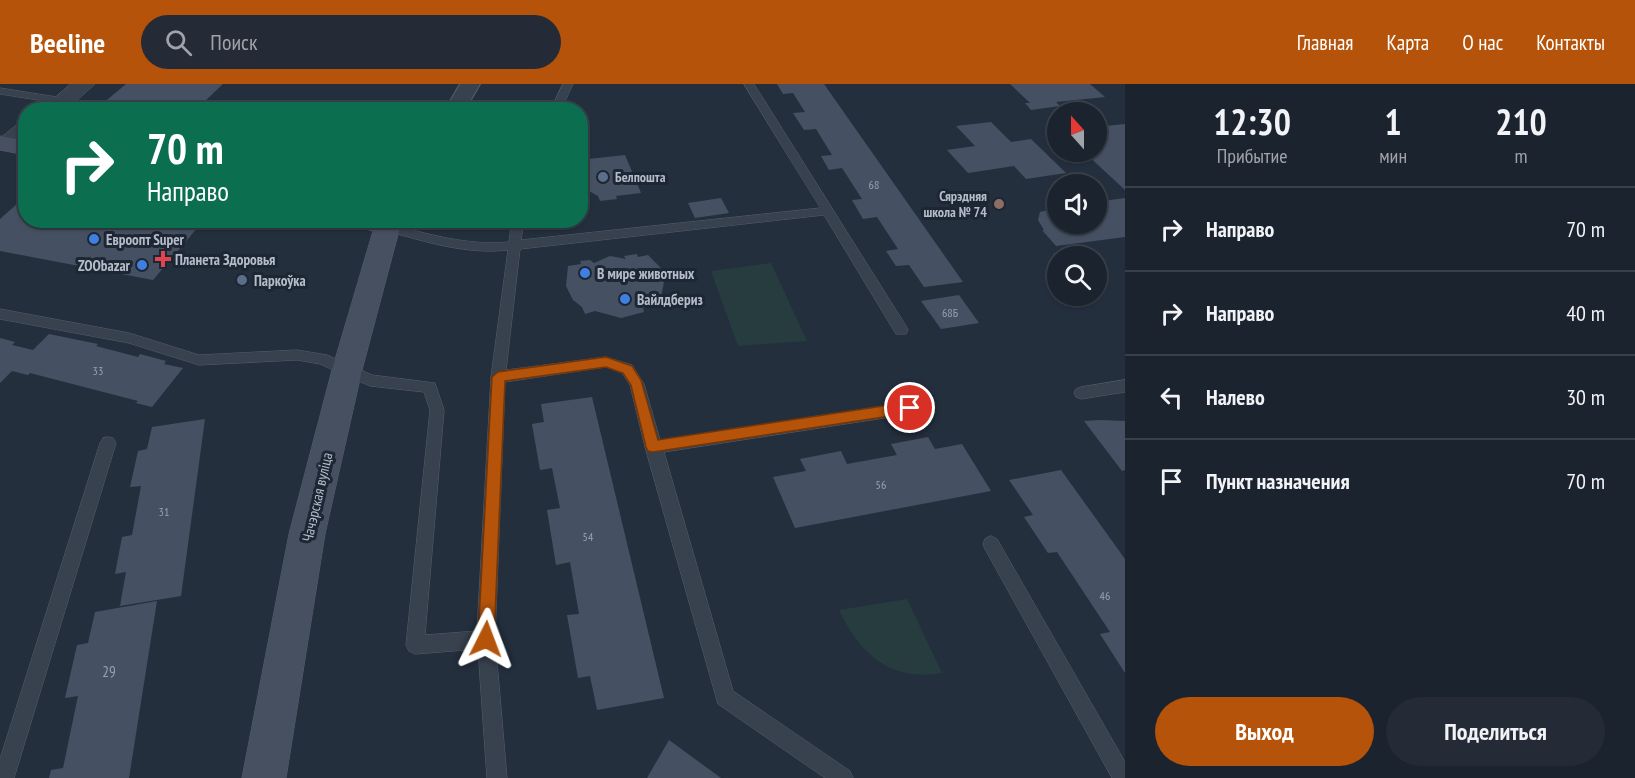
<!DOCTYPE html>
<html lang="ru">
<head>
<meta charset="utf-8">
<style>
	body { margin:0; font-family:"PT Sans Narrow",sans-serif; background:#242b36; color:#f1f3f6; height:100vh; display:flex; flex-direction:column; font-size:22px; white-space:nowrap }
	* { box-sizing:border-box; margin:0 }
	p { font-size:20px; color:#a0a4aa }
	.icon { flex:none; width:33px; height:33px; fill:none; stroke:currentColor; stroke-width:2; stroke-linecap:round; stroke-linejoin:round }
	.map { position:relative; flex:1; overflow:hidden }
	.details { display:flex; flex-direction:column; background:#1b232e; width:510px }
	.details>* { flex:none }
	.guide { position:absolute; left:18px; top:18px; width:570px; height:126px; border-radius:24px; box-shadow:0 2px 4px #0004,0 0 0 2px #39404a; background:#0b6e4f; color:#fff; overflow:hidden }
	.needle { width:39px; rotate:339deg }
	.tools { position:absolute; left:1047px; top:18px; display:grid; gap:12px }
	.tools a { display:grid; place-items:center; width:60px; height:60px; border-radius:50%; background:#1b232e; box-shadow:0 2px 4px #0004,0 0 0 2px #39404a; font-size:30px }
	.pin { position:absolute; display:grid; place-items:center; width:51px; height:51px; color:#fff; margin:-26px; border:3px solid #fff; border-radius:50%; box-shadow:0 2px 6px #0007 }
	.me { position:absolute; width:66px; margin:-33px; rotate:3deg; stroke-linejoin:round; filter:drop-shadow(0 0 4px #0008) }
	.turn { display:flex; align-items:center; gap:21px; height:126px; padding:0 30px; font-size:27px }
	.turn .icon { width:78px; height:78px; stroke-width:2.5 }
	.turn b { display:block; font-size:42px; line-height:51px }
	.eta { display:flex; justify-content:space-evenly; align-items:center; height:102px; text-align:center }
	.eta b { font-size:36px; font-weight:800; line-height:42px }
	.primary-button { display:flex; gap:12px; margin-top:auto; padding:12px 30px }
	.primary-button a { flex:1; height:69px; border-radius:36px; background:#b45309; color:#fff; font-size:24px; font-weight:800; line-height:69px; text-align:center }
	.primary-button a+a { background:#242b36; color:#f1f3f6 }
	ul { padding:0; list-style:none }
	li { display:flex; align-items:center; gap:18px; height:84px; padding:0 30px; border-top:2px solid #39404a }
	li div { flex:1 }
	li b { display:block; font-size:22px }
	li em { font-style:normal }
	header { display:flex; align-items:center; gap:36px; box-sizing:border-box; height:84px; padding:0 30px; background:#b45309; color:#fff }
	header strong { font-size:28px }
	nav { display:flex; gap:33px; margin-inline-start:auto; font-size:21px }
	.search { width:420px; height:54px; background:#242b36; display:flex; align-items:center; gap:15px; box-sizing:border-box; padding:0 21px; border-radius:33px; color:#a0a4aa; font-size:22px }
	main { display:flex; flex:1; min-height:0 }
	.map>svg:first-child { display:block }
	.green { fill:#263c3f }
	.building { fill:#455162 }
	.lines { fill:none; stroke-linecap:round; stroke-linejoin:round }
	.service-casing { stroke:#565f6c; stroke-width:1 }
	.minor-casing { stroke:#565f6c; stroke-width:2 }
	.tertiary-casing { stroke:#565f6c; stroke-width:1 }
	.secondary-casing { stroke:#565f6c; stroke-width:1 }
	.service { fill:#38414e; fill-rule:evenodd }
	.minor { fill:#38414e; fill-rule:evenodd }
	.tertiary { fill:#38414e; fill-rule:evenodd }
	.secondary { fill:#465061; fill-rule:evenodd }
	.route { fill:#b45309; stroke:#753606; stroke-width:1.5 }
	.service-dot { fill:#5c6f8a; stroke:#1d2633; stroke-width:2 }
	.education-dot { fill:#8d6e63; stroke:#1d2633; stroke-width:2 }
	.shop-dot { fill:#3f7fe0; stroke:#1d2633; stroke-width:2 }
	.health-dot { fill:#e0444e; stroke:#1d2633; stroke-width:2 }
	.labels { text-anchor:middle; dominant-baseline:central; stroke-width:6; stroke-linejoin:round; paint-order:stroke }
	.number-label { font-size:12px; fill:#98a1af }
	.far-poi-label { font-size:14px; font-weight:bold; fill:#b4bcc9; stroke:#1d2633; text-anchor:start }
	.poi-label { font-size:15px; font-weight:bold; fill:#b4bcc9; stroke:#1d2633; text-anchor:start }
	.street-label { font-size:15px; fill:#b4bcc9; stroke:#1d2633 }
	.near-number-label { font-size:15px; fill:#98a1af }
</style>
</head>
<body>
<header>
<strong>Beeline</strong>
<div class="search"><svg class="icon" aria-label="search" viewBox="0 0 24 24"><circle cx="10" cy="10" r="6"/><path d="M15 15l6 6"/></svg>Поиск</div>
<nav><a>Главная</a><a>Карта</a><a>О нас</a><a>Контакты</a></nav>
</header>
<main>
<div class="map">
<svg width="1125" height="694" viewBox="0 0 1125 694">
	<rect width="100%" height="100%" fill="#242f3e"/>
	<path class="green" d="M771,179L807,257L738,262L711,187Z
		M907,515L942,589C890,598 860,570 839,526Z"/>
	<path class="building" d="M126,0H223L204,18L202,26H95Z
		M777,0H824L963,198L924,203L909,181L896,182L886,167L898,165L877,133L863,135L852,116L862,115L842,84L829,86L821,72L832,71L816,45L804,46L793,29L805,28L793,9L783,10Z
		M1010,0H1090L1105,13L1056,18L1060,22L1031,26L1025,19H1030Z
		M991,38L1011,58L1031,55L1066,89L1026,95L1014,82L968,89L947,66L975,62L956,42Z
		M1125,40V106L1084,68H1096V43Z
		M625,71L641,109L616,112L617,115L600,117L598,112L580,102V76Z
		M26,112V136H168L198,143L153,196L0,167V135Z
		M721,114L729,129L695,134L688,119Z
		M1125,114V153L1056,162L1042,146H1044L1038,136L1040,128L1052,125L1045,118L1056,116L1058,140H1096V118Z
		M637,170L638,173L648,171L660,183L665,193L661,213L665,218L643,224L644,228L621,234L595,227L585,230L582,223L573,216L566,202L568,182L581,180L580,177L590,176L594,179L610,172L626,175L624,172Z
		M959,211L979,239L941,245L921,217Z
		M49,250L98,260L96,262L138,273L140,270L166,277L164,280L183,284L152,323L136,319L138,317L30,289L28,291L12,287L0,299V254L15,258L12,261L33,266Z
		M592,313L664,614L597,626L590,592L578,594L567,531L579,530L570,478L556,481L547,426L560,424L552,384L540,386L532,340L544,338L541,320Z
		M205,335L181,512L120,522L126,488L115,490L122,453L132,451L141,402L130,403L138,367L147,365L152,343Z
		M1100,336L1125,337V386L1122,387L1084,337Z
		M928,353L935,365L962,360L991,407L795,444L773,393L806,387L800,375L841,367L847,380L897,371L891,360Z
		M1061,386L1125,475V589L1100,550L1110,548L1057,468L1048,469L1024,433L1033,431L1009,396Z
		M157,517L129,694H49L51,686L63,684L78,612L65,614L77,561L88,559L95,528Z
		M669,656L721,694H647Z"/>
	<g class="lines">
		<g class="service-casing">
			<path id="service" d="M563,0H573L561,26H551Z
				M744,0H754L906,242L908,246L906,250H896L824,131L520,165L506,286L606,273L632,281L644,300L660,356L910,318L915,320L917,324L915,328L910,330L664,368L733,607L850,687L853,694H825L718,620L645,363L630,301L622,289L606,283L505,298L495,555L507,694H487L478,565L415,570L409,567L406,561L430,326L424,308L370,302L320,280L297,276L199,281L129,259L0,235V225L129,249L199,271L297,266L327,271L372,291L435,299L444,326L425,551L477,547L491,293L508,166C466,171 423,157 383,146L381,143L387,139C427,150 468,162 509,158L512,136H524L521,156L820,124Z
				M0,4L63,14L68,17L63,20L0,10Z
				M1125,296V308L1081,315L1076,313L1074,309L1076,305L1081,303Z
				M108,353L113,354L116,359L14,694H0V675L100,359L103,354Z
				M991,452L997,455L1125,678V694H1112L985,465L983,460L985,455Z"/>
		</g>
		<g class="minor-casing">
			<path id="minor" d="M460,0H480L465,26H445Z"/>
		</g>
		<g class="tertiary-casing">
			<path id="tertiary" d="M71,0H95L66,26H41Z
				M26,38V57C17,64 11,68 0,65V54L18,40Z"/>
		</g>
		<g class="secondary-casing">
			<path id="secondary" d="M0,52L26,57V71L0,66Z
				M352,136H395L400,143L362,286L325,450L286,694H242L289,450L332,286L373,147L356,142Z"/>
		</g>
		<use href="#service" class="service"/>
		<use href="#minor" class="minor"/>
		<use href="#tertiary" class="tertiary"/>
		<use href="#secondary" class="secondary"/>
	</g>
	<path class="route" d="M606,273L632,282L641,296L658,356L910,318L917,324L910,329L653,368L648,367L646,363L631,301L623,289L606,283L505,297L494,555L492,561L486,563L480,561L478,555L492,293L498,288Z"/>
	<g class="service-dot">
		<circle cx="603" cy="93" r="6"/>
		<circle cx="242" cy="196" r="6"/>
	</g>
	<circle class="education-dot" cx="999" cy="120" r="6"/>
	<g class="shop-dot">
		<circle cx="94" cy="155" r="6"/>
		<circle cx="142" cy="181" r="6"/>
		<circle cx="585" cy="189" r="6"/>
		<circle cx="625" cy="215" r="6"/>
	</g>
	<path class="health-dot" d="M160 166h6v6h6v6h-6v6h-6v-6h-6v-6h6z"/>
	<g class="labels">
		<g class="number-label">
			<text x="874" y="100">68</text>
			<text x="950" y="228">68Б</text>
			<text x="98" y="286">33</text>
			<text x="881" y="400">56</text>
			<text x="164" y="427">31</text>
			<text x="588" y="452">54</text>
			<text x="1105" y="511">46</text>
		</g>
		<g class="far-poi-label">
			<text x="615" y="93">Белпошта</text>
			<text x="987" y="112" text-anchor="end">Сярэдняя<tspan x="987" dy="16">школа № 74</tspan></text>
		</g>
		<g class="poi-label">
			<text x="106" y="155">Евроопт Super</text>
			<text x="175" y="175">Планета Здоровья</text>
			<text x="130" y="181" text-anchor="end">ZOObazar</text>
			<text x="597" y="189">В мире животных</text>
			<text x="254" y="196">Паркоўка</text>
			<text x="637" y="215">Вайлдбериз</text>
		</g>
		<g class="street-label">
			<text transform="translate(317 413) rotate(-77)">Чачэрская вуліца</text>
		</g>
		<g class="near-number-label">
			<text x="109" y="587">29</text>
		</g>
	</g>
</svg>
<div class="tools">
<a><svg class="needle" viewBox="-14 -14 28 28"><path d="M0-13l5 13h-10z" fill="#e53935"/><path d="M0 13l5-13h-10z" fill="#a0a4aa"/></svg></a>
<a><svg class="icon" aria-label="sound" viewBox="0 0 24 24"><path d="M4 9h4l5-4v14l-5-4H4zM17 9q2 3 0 6"/></svg></a>
<a><svg class="icon" aria-label="search" viewBox="0 0 24 24"><circle cx="10" cy="10" r="6"/><path d="M15 15l6 6"/></svg></a>
</div>
<div class="pin" style="left:910px;top:324px;background:#d93025"><svg class="icon" aria-label="arrive" viewBox="0 0 24 24"><path d="M6 21V4h12l-3 4 3 4H6"/></svg></div>
<svg class="me" style="left:486px;top:555px" viewBox="-20 -20 40 40"><path d="M0-17L14 15 0 8-14 15z" fill="#b45309" stroke="#fff" stroke-width="4"/></svg>
<div class="guide">
<div class="turn"><svg class="icon" aria-label="right" viewBox="0 0 24 24"><path d="M7 20v-9h11M14 6l5 5-5 5"/></svg><div><b>70 m</b>Направо</div></div>
</div>
</div>
<section class="details">
<div class="eta">
<div><b>12:30</b><p>Прибытие</p></div>
<div><b>1</b><p>мин</p></div>
<div><b>210</b><p>m</p></div>
</div>
<ul>
<li><svg class="icon" aria-label="right" viewBox="0 0 24 24"><path d="M7 20v-9h11M14 6l5 5-5 5"/></svg><div><b>Направо</b></div><em>70 m</em></li>
<li><svg class="icon" aria-label="right" viewBox="0 0 24 24"><path d="M7 20v-9h11M14 6l5 5-5 5"/></svg><div><b>Направо</b></div><em>40 m</em></li>
<li><svg class="icon" aria-label="left" viewBox="0 0 24 24"><path d="M17 20v-9H6M10 6l-5 5 5 5"/></svg><div><b>Налево</b></div><em>30 m</em></li>
<li><svg class="icon" aria-label="arrive" viewBox="0 0 24 24"><path d="M6 21V4h12l-3 4 3 4H6"/></svg><div><b>Пункт назначения</b></div><em>70 m</em></li>
</ul>
<div class="primary-button"><a>Выход</a><a>Поделиться</a></div>
</section>
</main>
</body>
</html>
